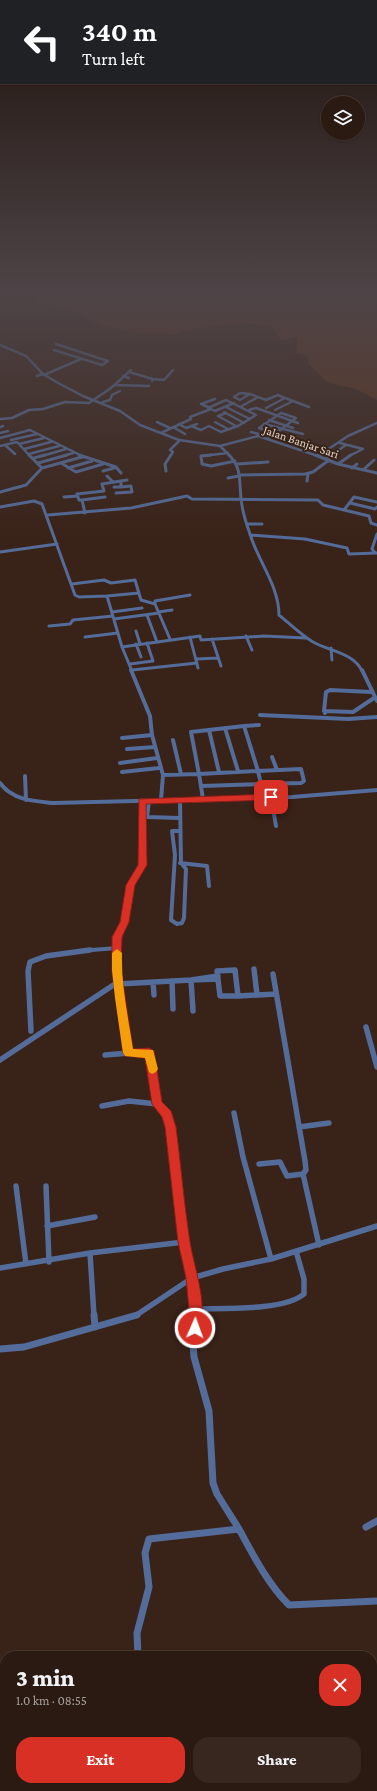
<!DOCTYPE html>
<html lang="en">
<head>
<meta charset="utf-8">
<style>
	body { margin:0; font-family:"Crimson Pro",serif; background:#37271f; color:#f1f3f6; height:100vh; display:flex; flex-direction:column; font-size:15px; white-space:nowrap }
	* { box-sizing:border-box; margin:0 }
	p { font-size:13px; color:#a6a19f }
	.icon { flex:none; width:22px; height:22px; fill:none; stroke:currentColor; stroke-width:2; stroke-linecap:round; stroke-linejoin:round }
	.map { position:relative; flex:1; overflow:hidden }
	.details { position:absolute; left:0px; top:1651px; width:377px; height:140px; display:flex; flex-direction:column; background:#2b1a11; border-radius:16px 16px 0 0; box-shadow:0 1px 3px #0004,0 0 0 1px #473831 }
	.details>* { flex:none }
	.guide { position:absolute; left:0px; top:0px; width:377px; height:84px; box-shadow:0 1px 3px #0004,0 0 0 1px #473831; background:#202124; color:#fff; overflow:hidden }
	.tools { position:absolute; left:321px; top:96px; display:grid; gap:8px }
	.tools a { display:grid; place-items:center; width:44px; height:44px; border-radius:50%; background:#2b1a11; box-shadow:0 1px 3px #0004,0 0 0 1px #473831; font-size:20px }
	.pin { position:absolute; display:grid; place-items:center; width:34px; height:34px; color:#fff; margin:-17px; border-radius:8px; box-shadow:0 2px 6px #0006 }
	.me { position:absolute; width:44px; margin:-22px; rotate:2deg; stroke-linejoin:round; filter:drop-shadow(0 0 3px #0008) }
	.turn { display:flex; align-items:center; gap:14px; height:84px; padding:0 16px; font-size:18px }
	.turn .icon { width:52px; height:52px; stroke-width:2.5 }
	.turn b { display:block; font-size:28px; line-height:34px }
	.round { display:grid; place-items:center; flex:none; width:42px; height:42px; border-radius:16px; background:#37271f }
	.overview { display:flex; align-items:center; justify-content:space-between; height:68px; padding:0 16px }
	h1 { font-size:24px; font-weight:800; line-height:30px }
	.action { display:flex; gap:8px; margin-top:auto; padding:8px 16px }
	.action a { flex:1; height:46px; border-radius:16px; background:#d93025; color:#fff; font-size:16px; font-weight:800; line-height:46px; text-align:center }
	.action a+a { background:#37271f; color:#f1f3f6 }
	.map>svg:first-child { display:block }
	.green { fill:#5c311a }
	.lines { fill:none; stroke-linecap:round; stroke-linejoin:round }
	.minor-far4 { stroke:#536c9a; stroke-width:2.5 }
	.minor-far3 { stroke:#536c9a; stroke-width:3 }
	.minor-far2 { stroke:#536c9a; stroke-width:4 }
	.minor-far1 { stroke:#536c9a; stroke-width:5.5 }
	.minor { stroke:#536c9a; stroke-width:7 }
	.route { fill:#d93025; stroke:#8d1f18 }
	.slow { fill:#f59e0b }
	.labels { text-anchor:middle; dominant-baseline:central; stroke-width:4; stroke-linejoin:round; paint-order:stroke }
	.far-street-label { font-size:12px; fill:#e1d2ca; stroke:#392217 }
</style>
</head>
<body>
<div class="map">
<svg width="377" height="1791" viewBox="0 0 377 1791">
	<rect width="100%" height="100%" fill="#392217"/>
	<path class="green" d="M62,290H139L143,294L158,295L162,290H377V400L356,389L338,385L326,381L308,363V356L295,353L297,350V338L296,337L281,340L271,327L255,324L220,325L187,330L177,334L135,333L101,325L75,312L43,304L39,302L36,296L39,292Z"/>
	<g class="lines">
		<path class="minor-far4" d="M0,345L26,356L43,374L60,384L83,396L120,411L140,425L179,440L220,446L258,436L318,456
			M54,350L102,365L108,361L56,344
			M129,372L153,379L152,381
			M44,375L81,359
			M37,376L43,374
			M123,376L129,378
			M153,379L164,380L173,370
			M115,385L149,386
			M240,393L250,394L240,400L234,397Z
			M250,394L266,400L278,395L285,398L266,408
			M285,398L309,407
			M103,402L110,400L112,395L120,391
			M226,407L250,419
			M240,407L258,397
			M210,408L201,404L215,399
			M249,410L256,408L298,423
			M275,410L293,401
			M224,412L244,423
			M226,413L218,416L236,426
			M281,413L296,418L275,434L259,428Z
			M0,419L12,418L29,410L43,409L65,402L89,403L111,388L131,370
			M269,420L293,428
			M157,422L170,428
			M215,422L228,429
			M179,424L186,428L197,424
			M264,424L303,434
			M191,426L201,430L209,426L221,432L238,426L256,415L226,400L208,408
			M0,427L3,426
			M173,427L185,434
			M251,432L259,434
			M0,433L8,431
			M161,433L191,419L190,417L211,409L215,411L234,403
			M275,434L286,437
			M0,438L30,430L82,456
			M267,439L275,434
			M11,440L37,434
			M340,443L363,449L349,456
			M19,444L44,438
			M5,445L15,454
			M0,446L17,442L30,456
			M220,446L230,456
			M24,449L51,442
			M29,454L59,446
			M42,456L66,449
			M63,456L73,453
			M170,456L173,452L170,450L180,440
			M202,456L228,453
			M318,456L348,436L377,423
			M330,456L346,445"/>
		<path class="minor-far3" d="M29,455L42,468
			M79,455L116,467L121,473
			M211,455L201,456L202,464L211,466L235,461
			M229,455C242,468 239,481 241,498C242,510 246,523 250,534C258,561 279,586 279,615C290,624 301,635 313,642C329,651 354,653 362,671
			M315,455L338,464L377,473
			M318,456L320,455
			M34,458L45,455
			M325,459L331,455
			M38,463L67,455
			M61,463L76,472L103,464
			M237,464L268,462
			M338,464L351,455
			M68,468L92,461
			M352,468L357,464
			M363,470L374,460
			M103,471L114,468
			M166,471L165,464L171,455
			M239,475L305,474L313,472L329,460
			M107,476L113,482
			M228,478L239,476
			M307,481L308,474
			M114,487H121
			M0,492L26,485L42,468L82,457
			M116,493L132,492L131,486L121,487V481
			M64,497L78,496
			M82,500H79L77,494L104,491L102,484L127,480
			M377,502L354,497L344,510L369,516L371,523L377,525
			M350,503L375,509L377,507
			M0,507L34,501L42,504L75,595L79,597L107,596L122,647L132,671
			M85,513L82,500L105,497
			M48,515L131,508L187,496L192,499L318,500L323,505L344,510
			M247,524H262
			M250,535L305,539L347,548L349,554L377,553
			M0,552L57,544
			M375,553L372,549L377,534
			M72,584L104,580L111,583L135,580L141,600L155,604L170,639
			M107,596L139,593
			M155,604V601L190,595
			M112,612L142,608
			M158,612L172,610
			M147,615L157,642
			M114,619L159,613
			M49,626L70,624L73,620L113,616
			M136,631L140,644
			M246,636L252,650
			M85,637L118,633
			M190,637L198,668
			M212,639L221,666
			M136,644L141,657
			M122,647L200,636L201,640L264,636L306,638
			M331,648L332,660
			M197,659L218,658
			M130,664L153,661L147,643
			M132,670L197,663"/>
		<path class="minor-far2" d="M131,670L150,716L152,735L163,775L199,774L203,799
			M362,670L377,701
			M324,711L326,692L330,690L371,692
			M325,713L324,711L353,712L374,698
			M260,715L348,719L377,717
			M244,726L259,725
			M244,726L258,771L199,774L191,732Z
			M225,728L238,771
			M209,730L219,772
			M122,738L152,735
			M173,740L181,774
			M127,749L155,747
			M272,757L277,770
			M120,763L157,758
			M258,771L261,784
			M258,771L301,769L304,781L301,783L261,784
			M122,772L159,768
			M25,776L26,800
			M0,783C12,800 33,801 53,803L292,797L377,790
			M261,784L264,797
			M201,786L261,784
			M271,797L276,826
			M161,800L163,775
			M180,800L181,863L186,869L184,918L182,923L177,924L171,920L175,855L172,831H180
			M149,801L147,817L180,818
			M180,863L207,866L209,886
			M79,951L117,948
			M117,951V941L124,922L130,885L142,865V801"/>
		<path class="minor-far1" d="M117,950V970L129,1053H149L151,1056L157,1104L167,1114L171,1127L184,1242L192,1278L195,1316
			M254,969L257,995
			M235,970L238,996H220L217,971Z
			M273,974L305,1161L306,1170L303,1174
			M218,976L191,980L218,979
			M172,981L173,1009
			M153,982L154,995
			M118,984L191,980L193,1011
			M238,996L276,994
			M366,1027L377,1067
			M31,1031L28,971L30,962L46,956L90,950
			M105,1055L129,1053
			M0,1060L118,982
			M102,1106L129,1101L157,1104
			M234,1113L243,1157L271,1259
			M299,1127L329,1123
			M259,1164L280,1162L287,1176L303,1174L319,1245
			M16,1186L26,1264
			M46,1186L49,1262
			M47,1226L95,1217
			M90,1253L94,1316
			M0,1268L90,1253L184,1242
			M196,1309C223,1308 284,1311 304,1294V1279L296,1251
			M135,1316L192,1278L223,1269L271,1259L377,1226"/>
		<path class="minor" d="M94,1315L95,1327
			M195,1315L193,1344L194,1357L209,1411L213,1483L217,1494L239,1529
			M0,1349L24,1347L137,1315
			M366,1527L377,1521
			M138,1656L137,1633L149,1587L145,1553L149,1539L239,1529C253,1555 268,1584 289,1605L377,1601
			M142,1786L143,1791"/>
	</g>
	<linearGradient id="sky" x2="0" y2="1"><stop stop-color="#1f130d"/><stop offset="0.54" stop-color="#4e4447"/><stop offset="1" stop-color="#4e4447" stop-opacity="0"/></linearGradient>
	<rect width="377" height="541" fill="url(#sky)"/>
	<path class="route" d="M271,794L275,797L271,800L146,804L147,865L135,885L129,922L122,937L121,970L133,1049L149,1048L154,1051L162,1102L171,1111L176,1127C181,1165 184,1204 190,1242C194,1267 209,1307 199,1332L195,1334L190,1332L188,1328L189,1309L186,1278L178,1242L165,1127L162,1117L152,1104L145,1058L125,1056L123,1053L112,970V937L120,922L126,885L138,865L139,799Z"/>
	<path class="slow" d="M117,949L122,953C121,985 128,1017 133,1049L153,1050L158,1069L156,1072L152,1074L149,1072L145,1058L125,1056L123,1053L115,998L112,970V953Z"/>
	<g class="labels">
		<g class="far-street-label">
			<text transform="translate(301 442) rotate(19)">Jalan Banjar Sari</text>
		</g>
	</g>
</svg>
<div class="tools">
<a><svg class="icon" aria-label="layers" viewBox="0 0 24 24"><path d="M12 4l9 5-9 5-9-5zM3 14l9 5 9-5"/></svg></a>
</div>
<div class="pin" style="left:271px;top:797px;background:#d93025"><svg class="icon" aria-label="arrive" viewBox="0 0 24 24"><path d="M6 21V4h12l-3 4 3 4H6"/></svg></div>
<svg class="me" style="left:195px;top:1328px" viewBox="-20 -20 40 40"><circle r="17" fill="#d93025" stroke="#fff" stroke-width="3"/><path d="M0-11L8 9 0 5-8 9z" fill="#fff"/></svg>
<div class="guide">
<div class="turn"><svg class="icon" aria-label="left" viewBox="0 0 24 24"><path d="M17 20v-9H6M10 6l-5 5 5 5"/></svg><div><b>340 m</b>Turn left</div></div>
</div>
<section class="details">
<div class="overview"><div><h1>3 min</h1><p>1.0 km · 08:55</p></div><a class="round" style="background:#d93025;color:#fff"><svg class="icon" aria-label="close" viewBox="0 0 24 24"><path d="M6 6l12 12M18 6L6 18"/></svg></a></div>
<div class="action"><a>Exit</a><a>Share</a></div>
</section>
</div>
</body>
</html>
